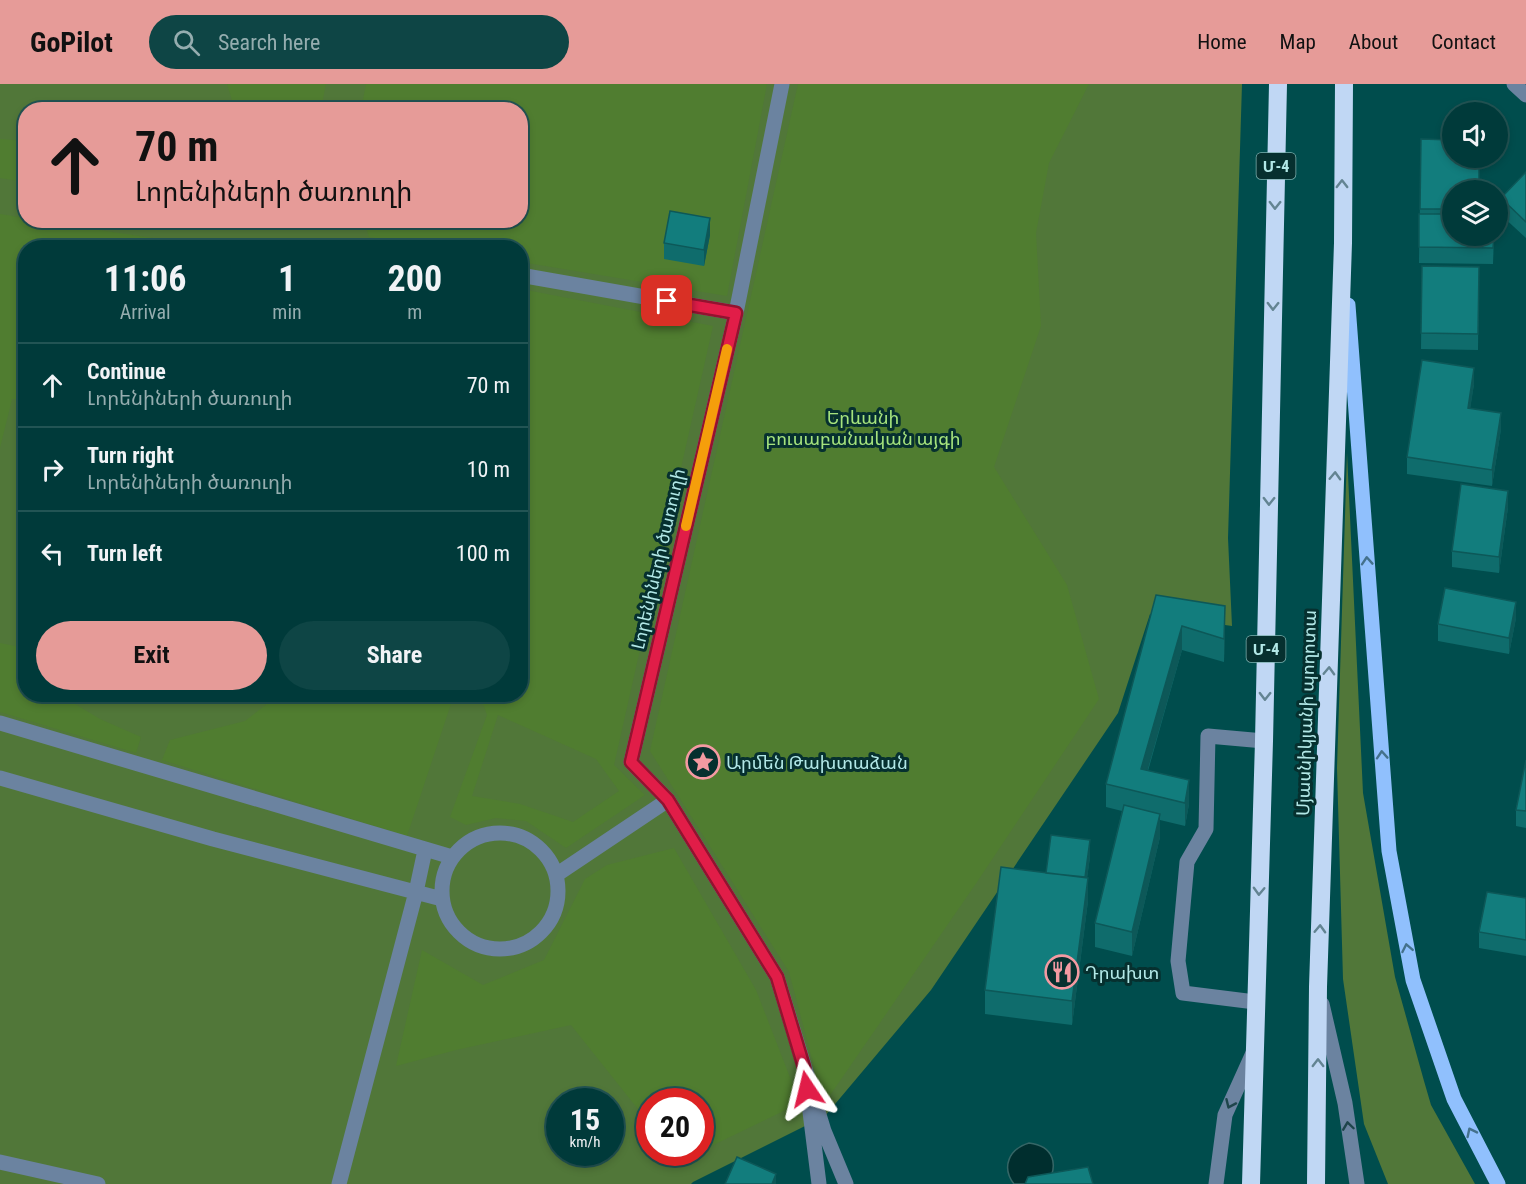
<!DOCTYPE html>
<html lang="en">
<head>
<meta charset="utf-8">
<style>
	body { margin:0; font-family:"Roboto Condensed","Noto Sans Armenian",sans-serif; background:#0e4545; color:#f1f3f6; height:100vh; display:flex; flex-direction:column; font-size:22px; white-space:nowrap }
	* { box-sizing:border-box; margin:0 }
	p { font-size:20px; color:#95adaf }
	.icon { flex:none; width:33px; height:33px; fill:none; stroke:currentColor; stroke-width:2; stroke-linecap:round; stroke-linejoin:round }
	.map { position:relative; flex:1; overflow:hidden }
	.panel { position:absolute; left:18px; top:156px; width:510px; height:462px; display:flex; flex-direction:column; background:#003a3a; border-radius:24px; box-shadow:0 3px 9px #0003,0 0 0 2px #225454 }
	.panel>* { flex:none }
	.top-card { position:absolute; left:18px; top:18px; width:510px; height:126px; border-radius:24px; box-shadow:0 3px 9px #0003,0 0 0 2px #225454; background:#e69b98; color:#111; overflow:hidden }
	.tools { position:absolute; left:1442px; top:18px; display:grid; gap:12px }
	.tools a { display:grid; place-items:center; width:66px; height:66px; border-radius:50%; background:#003a3a; box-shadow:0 3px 9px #0003,0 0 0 2px #225454; font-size:30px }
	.speed { position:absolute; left:546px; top:1004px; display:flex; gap:12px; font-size:30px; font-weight:700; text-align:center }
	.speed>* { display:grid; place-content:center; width:78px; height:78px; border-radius:50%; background:#003a3a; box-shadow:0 3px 9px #0003,0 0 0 2px #225454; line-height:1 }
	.speed small { font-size:15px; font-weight:400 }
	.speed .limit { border:9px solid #d22; background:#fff; color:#111 }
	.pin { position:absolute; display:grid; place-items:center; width:51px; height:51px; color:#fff; margin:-26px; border-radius:12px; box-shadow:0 3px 9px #0006 }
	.me { position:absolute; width:66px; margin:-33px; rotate:350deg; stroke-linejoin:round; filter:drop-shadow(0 0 4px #0008) }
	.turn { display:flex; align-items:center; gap:21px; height:126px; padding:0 18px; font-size:27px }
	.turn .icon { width:78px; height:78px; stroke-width:2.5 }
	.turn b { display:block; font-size:42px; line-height:51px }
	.eta { display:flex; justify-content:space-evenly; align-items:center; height:102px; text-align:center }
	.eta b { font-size:36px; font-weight:700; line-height:42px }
	.cta { display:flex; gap:12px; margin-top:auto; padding:12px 18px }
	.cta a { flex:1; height:69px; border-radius:36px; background:#e69b98; color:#111; font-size:24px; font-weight:700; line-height:69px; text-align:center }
	.cta a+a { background:#0e4545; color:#f1f3f6 }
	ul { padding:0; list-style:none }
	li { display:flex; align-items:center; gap:18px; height:84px; padding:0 18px; border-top:2px solid #225454 }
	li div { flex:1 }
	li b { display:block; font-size:22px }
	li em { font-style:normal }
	header { display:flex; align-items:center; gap:36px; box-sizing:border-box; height:84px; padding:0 30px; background:#e69b98; color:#111 }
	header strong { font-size:28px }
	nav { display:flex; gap:33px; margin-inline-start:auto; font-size:21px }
	.search { width:420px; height:54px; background:#0e4545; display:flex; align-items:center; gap:15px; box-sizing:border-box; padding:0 21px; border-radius:33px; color:#95adaf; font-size:22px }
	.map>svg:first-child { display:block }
	.green { fill:#517739; fill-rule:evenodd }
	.forest { fill:#507d30; fill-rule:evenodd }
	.water { fill:#002e2e; stroke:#356666; stroke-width:1.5 }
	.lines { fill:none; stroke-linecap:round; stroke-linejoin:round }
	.minor { stroke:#6b83a0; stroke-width:15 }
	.major { stroke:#90c0fd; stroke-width:15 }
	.highway { stroke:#c0d7f4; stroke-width:18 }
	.wall { fill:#0f6c6c }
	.shaded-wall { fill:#0d5858 }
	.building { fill:#127d7d; stroke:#0d5858; stroke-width:1.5 }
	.oneway { stroke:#638492 }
	.oneway2 { stroke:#44718c }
	.oneway3 { stroke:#1f454b }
	.route-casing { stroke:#92132f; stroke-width:15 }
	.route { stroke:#e11d48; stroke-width:10 }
	.slow { stroke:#f59e0b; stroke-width:10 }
	.labels { text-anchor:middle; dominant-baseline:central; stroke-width:6; stroke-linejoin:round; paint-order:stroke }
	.shield { fill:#06302f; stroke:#7eb1b0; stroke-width:1.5 }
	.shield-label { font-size:16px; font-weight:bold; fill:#b2e8e7 }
	.park-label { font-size:18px; fill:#a5e37d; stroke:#06302f }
	.street-label { font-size:18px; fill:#b2e8e7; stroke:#06302f }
	.poi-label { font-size:18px; fill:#b2e8e7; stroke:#06302f; text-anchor:start }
</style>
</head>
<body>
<header>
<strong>GoPilot</strong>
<div class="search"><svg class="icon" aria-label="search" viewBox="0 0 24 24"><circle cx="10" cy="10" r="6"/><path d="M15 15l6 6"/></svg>Search here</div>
<nav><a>Home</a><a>Map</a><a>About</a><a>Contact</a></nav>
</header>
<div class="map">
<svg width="1526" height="1100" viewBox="0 0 1526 1100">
	<rect width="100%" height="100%" fill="#004d4d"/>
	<path class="green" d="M0,0H1242L1228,454L1232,542L1150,530L1118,629L931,906L825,1032L693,1098L691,1100H0ZM26,26H520V136H26ZM26,164H520V610H26ZM560,1017H610V1068H560ZM650,1017H700V1068H650Z
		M1347,369L1363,709L1395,893L1424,997L1431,1021L1475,1100H1388L1364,1040L1343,895L1337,684Z"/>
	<path class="forest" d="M227,0H326L321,25L235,26Z
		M366,0H767L727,212L521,178L520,164L430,163L369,153L364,137L520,136V26H361Z
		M798,0H1089L1049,79L1036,149L1041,242L994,383L1067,501L1099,615L977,798L824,1020L789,888L650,667Z
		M0,55L25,57V98L0,94Z
		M0,130L25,134L26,136L39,137L213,163L26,164L25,315H12L0,364Z
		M521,205L713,242L614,681L645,711L566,764L526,737L496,734L466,741L450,733L487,631L480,611L520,610ZM498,631L596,675L619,707L573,738L520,720L472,712Z
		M0,559L25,564L26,610L60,611L100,635L141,653L136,669L0,628Z
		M280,610L448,611L451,620L407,752L162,676L170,656L245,637Z
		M674,764L756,906L800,1019L701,1067L700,1017H650L649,1039L571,941L456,966L396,982L422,866L483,901L544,876L585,795L607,781Z"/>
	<path class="water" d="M1029,1059C1054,1062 1059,1081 1047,1100H1014C1001,1083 1009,1065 1029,1059Z"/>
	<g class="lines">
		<path class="minor" d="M1514,0L1526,11
			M360,163L361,164
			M520,191L736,229
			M0,639L452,773
			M0,694L213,755L442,815
			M668,716L631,678L736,229L782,0
			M442 807a58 58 0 1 1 116 0a58 58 0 1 1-116 0Z
			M556,791L668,716L777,893L824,1047L846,1100
			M1255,918L1183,909L1178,877L1187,778L1206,745L1208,652L1264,657
			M1322,920L1345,1019L1357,1100
			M810,1028L819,1100
			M0,1078L98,1100
			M339,1100L416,808L425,766
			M1216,1100L1225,1031L1253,969"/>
		<path class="major" d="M1348,221L1389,767L1413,896L1454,1015L1498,1100"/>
		<path class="highway" d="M1251,1100L1264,657L1278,0
			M1316,1100L1318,903L1343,159L1344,0"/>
	</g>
	<path class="wall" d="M1421,55L1452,106V152H1494L1493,180L1419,179Z
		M1526,88V154L1501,131V114Z
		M710,151L704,182L664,175V159Z
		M1422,182L1479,183L1478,266L1421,265Z
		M1474,300L1470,324L1501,345L1492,402L1407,390V373Z
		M1508,423L1499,489L1452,483V467Z
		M1156,511L1225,545L1224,578L1182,566L1148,687L1189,720L1185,742L1160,736V753L1132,872L1095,863V839L1122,727L1106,723V700Z
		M1516,534L1509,570L1438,557V540Z
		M1526,676V744L1516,742V726Z
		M1090,773L1087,794L1088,817L1072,941L985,930V906L1046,789Z
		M1526,814V872L1479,864V848Z"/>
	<path class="shaded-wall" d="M710,134V151L704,182V166Z
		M1474,284V300L1468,340V324Z
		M1501,329V345L1492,402V386Z
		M1508,407V423L1499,489V473Z
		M1516,518V534L1509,570V554Z
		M1225,522V545L1224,578V555Z
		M1182,542V566L1141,709V685Z
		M1189,696V720L1185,742V719Z
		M1160,730V753L1132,872V848Z
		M1090,756V773L1084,816V800Z
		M1088,794V817L1072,941V917Z
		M776,1090V1100H772Z"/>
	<path class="building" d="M1421,55L1452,56V74H1479V106H1452V125H1420Z
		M1526,88V138L1501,114Z
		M670,127L710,134L704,166L664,159Z
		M1419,130H1452V152H1494L1493,164L1419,163Z
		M1422,182L1479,183L1478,250L1421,249Z
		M1422,276L1474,284L1468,324L1501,329L1492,386L1407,373Z
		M1461,400L1508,407L1499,473L1452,467Z
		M1445,504L1516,518L1509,554L1438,540Z
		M1156,511L1225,522L1224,555L1182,542L1141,685L1189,696L1185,719L1106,700Z
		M1526,676V727L1516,726Z
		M1124,721L1160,730L1132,848L1095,839Z
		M1051,751L1090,756L1085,793L1046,789Z
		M1001,783L1088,794L1072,917L985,906Z
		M1487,808L1526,814V856L1479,848Z
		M737,1073L776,1090L772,1100H725Z
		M1088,1083L1093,1100H1025L1028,1093Z"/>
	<defs><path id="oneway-chevron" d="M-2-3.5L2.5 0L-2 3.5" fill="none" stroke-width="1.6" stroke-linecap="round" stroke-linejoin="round" transform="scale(1.5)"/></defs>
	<g class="oneway">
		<use href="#oneway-chevron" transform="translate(1342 100) rotate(-90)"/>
		<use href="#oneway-chevron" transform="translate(1275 121) rotate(91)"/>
		<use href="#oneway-chevron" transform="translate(1273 222) rotate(91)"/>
		<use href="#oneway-chevron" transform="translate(1335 392) rotate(-88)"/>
		<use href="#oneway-chevron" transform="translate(1269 417) rotate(91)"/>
		<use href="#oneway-chevron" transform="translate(1329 587) rotate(-88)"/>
		<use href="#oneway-chevron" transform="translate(1265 612) rotate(91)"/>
		<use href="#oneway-chevron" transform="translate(1259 807) rotate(92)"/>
		<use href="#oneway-chevron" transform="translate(1320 845) rotate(-88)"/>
		<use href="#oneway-chevron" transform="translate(1318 979) rotate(-90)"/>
	</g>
	<g class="oneway2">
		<use href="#oneway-chevron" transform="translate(1367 477) rotate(-94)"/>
		<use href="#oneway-chevron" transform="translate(1382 671) rotate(-94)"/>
		<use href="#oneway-chevron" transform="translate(1407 864) rotate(-101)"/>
		<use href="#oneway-chevron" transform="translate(1471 1048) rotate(-116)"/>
	</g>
	<g class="oneway3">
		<use href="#oneway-chevron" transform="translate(1230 1020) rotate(114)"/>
		<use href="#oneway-chevron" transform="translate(1348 1042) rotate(-98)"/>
	</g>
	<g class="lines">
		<g class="route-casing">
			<path id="route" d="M667,217L736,229L631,678L668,716L777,893L804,983L807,1005"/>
		</g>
		<use href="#route" class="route"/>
		<path class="slow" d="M686,442L727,265"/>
	</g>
	<defs>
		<g id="sight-ring" transform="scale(1.725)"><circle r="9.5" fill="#06302f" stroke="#f49aa2" stroke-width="1.5"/><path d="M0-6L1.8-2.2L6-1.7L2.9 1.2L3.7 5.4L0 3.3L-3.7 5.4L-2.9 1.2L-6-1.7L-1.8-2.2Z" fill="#f49aa2"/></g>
		<g id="restaurant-ring" transform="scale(1.725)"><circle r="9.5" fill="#06302f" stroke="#f49aa2" stroke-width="1.5"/><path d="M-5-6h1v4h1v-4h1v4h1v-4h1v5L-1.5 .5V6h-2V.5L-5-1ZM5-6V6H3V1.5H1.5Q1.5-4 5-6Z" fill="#f49aa2"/></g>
	</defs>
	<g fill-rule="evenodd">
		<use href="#sight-ring" x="703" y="678"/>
		<use href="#restaurant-ring" x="1062" y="888"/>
	</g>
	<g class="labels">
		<g class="shield">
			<rect x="1256.5" y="69" width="39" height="26" rx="4.5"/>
			<rect x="1246.5" y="552" width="39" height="26" rx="4.5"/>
		</g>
		<g class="shield-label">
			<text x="1276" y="82">Մ-4</text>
			<text x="1266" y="565">Մ-4</text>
		</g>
		<g class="park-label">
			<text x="863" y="333">Երևանի<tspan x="863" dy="21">բուսաբանական այգի</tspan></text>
		</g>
		<g class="street-label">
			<text transform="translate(658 475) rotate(-77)">Լորենիների ծառուղի</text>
			<text transform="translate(1306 629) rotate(-88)">Մյասնիկյանի պողոտա</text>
		</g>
		<g class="poi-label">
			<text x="726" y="678">Արմեն Թախտաձան</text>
			<text x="1085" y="888">Դրախտ</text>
		</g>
	</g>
</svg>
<div class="tools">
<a><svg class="icon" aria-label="sound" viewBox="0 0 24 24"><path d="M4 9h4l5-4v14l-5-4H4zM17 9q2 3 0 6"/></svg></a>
<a><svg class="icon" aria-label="layers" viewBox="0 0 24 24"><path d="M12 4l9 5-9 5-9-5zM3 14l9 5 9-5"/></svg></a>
</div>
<div class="speed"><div>15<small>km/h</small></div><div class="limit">20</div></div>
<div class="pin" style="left:667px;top:217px;background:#d93025"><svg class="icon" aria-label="arrive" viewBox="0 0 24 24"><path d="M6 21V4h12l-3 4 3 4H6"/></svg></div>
<svg class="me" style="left:807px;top:1005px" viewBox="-20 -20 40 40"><path d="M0-17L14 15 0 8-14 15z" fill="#e11d48" stroke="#fff" stroke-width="4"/></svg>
<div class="top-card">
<div class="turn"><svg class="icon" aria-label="ahead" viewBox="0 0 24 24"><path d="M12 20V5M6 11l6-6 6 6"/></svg><div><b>70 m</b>Լորենիների ծառուղի</div></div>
</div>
<section class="panel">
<div class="eta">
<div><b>11:06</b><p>Arrival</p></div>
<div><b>1</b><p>min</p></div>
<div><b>200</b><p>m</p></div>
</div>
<ul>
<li><svg class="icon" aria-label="ahead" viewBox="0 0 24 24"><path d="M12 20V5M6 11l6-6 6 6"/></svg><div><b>Continue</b><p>Լորենիների ծառուղի</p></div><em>70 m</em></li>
<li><svg class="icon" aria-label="right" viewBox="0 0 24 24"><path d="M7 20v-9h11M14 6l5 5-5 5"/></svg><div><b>Turn right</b><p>Լորենիների ծառուղի</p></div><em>10 m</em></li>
<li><svg class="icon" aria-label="left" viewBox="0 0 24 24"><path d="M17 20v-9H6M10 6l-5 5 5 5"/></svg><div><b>Turn left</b></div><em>100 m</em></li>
</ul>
<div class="cta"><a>Exit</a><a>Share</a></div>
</section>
</div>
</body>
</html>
